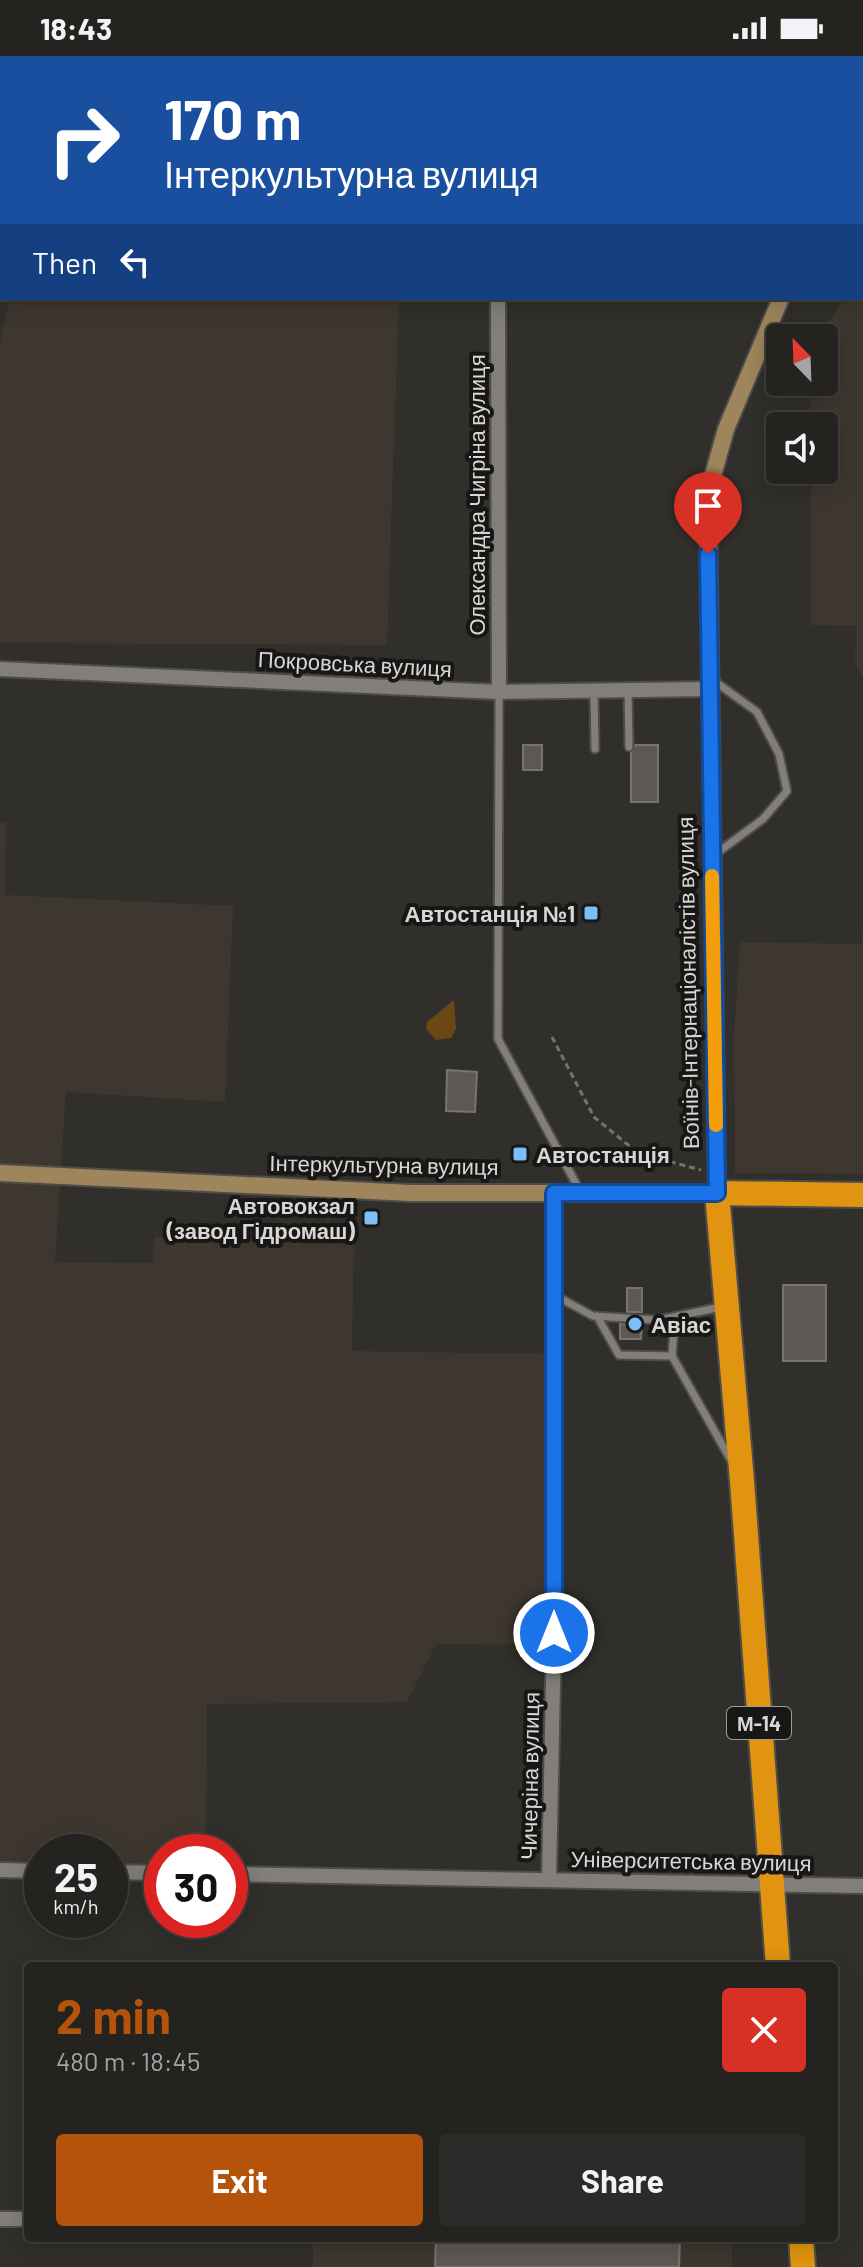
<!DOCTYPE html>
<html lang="en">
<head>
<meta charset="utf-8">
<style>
	body { margin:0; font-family:Barlow,sans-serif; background:#2d2b29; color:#f1f3f6; height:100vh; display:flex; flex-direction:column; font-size:30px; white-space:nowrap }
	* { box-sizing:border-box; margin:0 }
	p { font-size:26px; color:#a3a4a5 }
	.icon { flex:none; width:44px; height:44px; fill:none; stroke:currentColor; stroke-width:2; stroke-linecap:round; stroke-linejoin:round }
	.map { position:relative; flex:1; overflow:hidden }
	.panel { position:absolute; left:24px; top:1906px; width:814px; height:280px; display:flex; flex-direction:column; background:#252320; border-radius:8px; box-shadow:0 4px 20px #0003,0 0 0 2px #42403e }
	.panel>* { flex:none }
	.top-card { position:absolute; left:0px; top:0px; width:864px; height:244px; box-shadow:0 4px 20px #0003,0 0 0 2px #42403e; background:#1a4fa0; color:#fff; overflow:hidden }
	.needle { width:52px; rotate:337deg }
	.fabs { position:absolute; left:766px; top:268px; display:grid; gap:16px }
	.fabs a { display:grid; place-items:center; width:72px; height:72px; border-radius:8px; background:#252320; box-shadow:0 4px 20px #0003,0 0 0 2px #42403e; font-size:40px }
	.speed { position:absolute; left:24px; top:1778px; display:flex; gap:16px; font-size:40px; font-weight:700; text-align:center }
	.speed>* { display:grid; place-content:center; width:104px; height:104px; border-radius:50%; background:#252320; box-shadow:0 4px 20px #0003,0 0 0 2px #42403e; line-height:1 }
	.speed small { font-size:20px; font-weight:400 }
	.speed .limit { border:12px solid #d22; background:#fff; color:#111 }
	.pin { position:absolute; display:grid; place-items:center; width:68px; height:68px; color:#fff; margin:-82px -34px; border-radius:50% 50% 50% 0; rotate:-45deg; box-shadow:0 0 8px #0007 }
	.pin .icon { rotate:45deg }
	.me { position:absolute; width:88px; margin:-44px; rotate:0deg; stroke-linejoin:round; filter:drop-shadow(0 0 6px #0008) }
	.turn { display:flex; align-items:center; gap:28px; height:168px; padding:0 32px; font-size:36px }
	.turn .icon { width:104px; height:104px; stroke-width:2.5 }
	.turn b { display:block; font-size:56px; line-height:68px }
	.then { display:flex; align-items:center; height:76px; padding:0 32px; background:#0003; gap:16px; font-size:30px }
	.round { display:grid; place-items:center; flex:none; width:84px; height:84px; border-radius:8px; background:#2d2b29 }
	.summary { display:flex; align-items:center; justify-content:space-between; height:136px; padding:0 32px }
	h1 { font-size:48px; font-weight:700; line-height:60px; color:#b45309 }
	.cta { display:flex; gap:16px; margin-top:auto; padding:16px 32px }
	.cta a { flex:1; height:92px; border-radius:8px; background:#b45309; color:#fff; font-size:32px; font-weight:700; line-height:92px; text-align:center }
	.cta a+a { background:#2d2b29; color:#f1f3f6 }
	.status { display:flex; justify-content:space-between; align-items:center; height:56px; padding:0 40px; background:#252320; direction:ltr }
	.status svg { height:22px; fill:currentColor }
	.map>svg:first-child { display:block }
	.built { fill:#3e372f }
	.green { fill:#6a4715 }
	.building { fill:#5c5955; stroke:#777470; stroke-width:2 }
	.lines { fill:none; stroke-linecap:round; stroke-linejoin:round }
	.lane-casing { stroke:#4f4d4a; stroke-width:11 }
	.street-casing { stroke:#4f4d4a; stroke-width:18 }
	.secondary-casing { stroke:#4f4d4a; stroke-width:20 }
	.highway-casing { stroke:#4f4d4a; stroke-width:28 }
	.path { stroke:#757370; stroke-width:3; stroke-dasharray:6 4; stroke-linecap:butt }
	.lane { stroke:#827f7b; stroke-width:7 }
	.street { stroke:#827f7b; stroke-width:14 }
	.secondary { stroke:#9e855b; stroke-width:16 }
	.highway { stroke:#e0940f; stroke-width:24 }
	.rail-casing { stroke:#c0bebc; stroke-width:8 }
	.rail { stroke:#181715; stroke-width:5; stroke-dasharray:15; stroke-linecap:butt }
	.route-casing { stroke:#114b97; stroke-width:20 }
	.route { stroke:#1a73e8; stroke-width:14 }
	.slow { stroke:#f59e0b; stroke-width:14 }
	.poi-dot { fill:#79bff8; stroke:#181715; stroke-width:3 }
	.labels { text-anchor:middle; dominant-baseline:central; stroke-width:8; stroke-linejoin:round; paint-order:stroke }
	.shield { fill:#181715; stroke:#9f9d9b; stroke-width:2 }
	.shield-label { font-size:20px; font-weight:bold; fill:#d9d7d5 }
	.street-label { font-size:22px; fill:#d9d7d5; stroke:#181715 }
	.poi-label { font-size:22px; font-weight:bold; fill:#d9d7d5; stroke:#181715; text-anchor:end }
</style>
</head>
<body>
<div class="status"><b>18:43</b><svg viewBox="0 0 49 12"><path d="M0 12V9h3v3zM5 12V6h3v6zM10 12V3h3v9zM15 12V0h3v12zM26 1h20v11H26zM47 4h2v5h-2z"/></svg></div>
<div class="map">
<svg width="863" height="2211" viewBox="0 0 863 2211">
	<rect width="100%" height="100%" fill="#312f2b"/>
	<path class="built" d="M63,0H508L63,2Z
		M863,213V622L855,608L856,570L811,569V414H824V370H810V326H824V282H819L844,242H862Z
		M10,242H399L387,589L0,587V286Z
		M0,767H6L5,839L233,850L225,1046L66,1036L55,1206L153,1207L154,1181L354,1189L352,1295L550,1298V1579L527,1589L436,1588L407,1646L207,1648L206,1796H162V1812H110V1796H42V1812H0Z
		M863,848V1118L735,1117L734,980L740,886L862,888Z
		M313,2182H732V2211H313Z"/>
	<path class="green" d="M454,944L456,973L451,982L436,984L426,973L427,966Z"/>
	<path class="building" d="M523,689H542V714H523Z
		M635,689H658V746H631V697Z
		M447,1014L477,1016L475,1056L446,1055Z
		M783,1229H826V1305H783Z
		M627,1232H642V1256H627Z
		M620,1268L642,1270L641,1283H620Z
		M436,2182H680L679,2211H435Z"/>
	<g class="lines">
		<g class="lane-casing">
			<path id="lane" d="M862,120H863
				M713,624L757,656L779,698L787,735L763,763L713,800
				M628,634L629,691
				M594,635L595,693
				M499,637L498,983L580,1135
				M556,1240L593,1260L658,1264L721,1251
				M597,1260L619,1299L672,1300
				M675,1261L672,1300L732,1406"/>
		</g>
		<g class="street-casing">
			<path id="street" d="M498,242L499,636
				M0,613L499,636L709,633
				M0,1814L42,1815
				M110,1816L162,1817
				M230,1818C441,1821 652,1828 863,1830
				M549,1822L554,1577V1137
				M0,2163H28"/>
		</g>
		<g class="secondary-casing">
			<path id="secondary" d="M862,65L863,63
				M0,1117L411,1137H717L708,437L726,373L781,242"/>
		</g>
		<g class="highway-casing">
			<path id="highway" d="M778,1910L742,1425L717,1137L863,1139
				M801,2182L803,2211"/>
		</g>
		<path class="path" d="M552,981L594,1061L638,1097L701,1114"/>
		<use href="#lane" class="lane"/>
		<use href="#street" class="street"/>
		<use href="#secondary" class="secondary"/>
		<use href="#highway" class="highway"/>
		<g class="rail-casing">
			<path id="rail" d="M34,2V0
				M0,150L2,143
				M0,191L2,183"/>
		</g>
		<use href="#rail" class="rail"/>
	</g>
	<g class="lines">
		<g class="route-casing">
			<path id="route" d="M554,1577V1137H717L708,498"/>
		</g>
		<use href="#route" class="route"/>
		<path class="slow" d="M712,820L716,1069"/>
	</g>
	<g class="poi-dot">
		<rect x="583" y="849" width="16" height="16" rx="4"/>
		<rect x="512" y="1090" width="16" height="16" rx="4"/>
		<rect x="363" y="1154" width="16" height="16" rx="4"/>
		<circle cx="635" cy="1268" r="8"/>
	</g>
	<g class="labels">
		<rect class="shield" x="727" y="1651" width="64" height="32" rx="6"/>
		<g class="shield-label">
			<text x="759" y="1667">М-14</text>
		</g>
		<g class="street-label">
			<text transform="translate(476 439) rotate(-90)">Олександра Чигріна вулиця</text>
			<text transform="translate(355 607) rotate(3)">Покровська вулиця</text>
			<text transform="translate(687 927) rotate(-91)">Воїнів-Інтернаціоналістів вулиця</text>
			<text transform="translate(384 1108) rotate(1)">Інтеркультурна вулиця</text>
			<text transform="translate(529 1720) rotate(-89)">Чичеріна вулиця</text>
			<text transform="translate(691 1804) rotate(1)">Університетська вулиця</text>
		</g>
		<g class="poi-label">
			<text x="575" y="857">Автостанція №1</text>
			<text x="536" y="1098" text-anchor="start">Автостанція</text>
			<text x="355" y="1149">Автовокзал<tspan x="355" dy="25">(завод Гідромаш)</tspan></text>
			<text x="651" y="1268" text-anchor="start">Авіас</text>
		</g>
	</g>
</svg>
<div class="fabs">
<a><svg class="needle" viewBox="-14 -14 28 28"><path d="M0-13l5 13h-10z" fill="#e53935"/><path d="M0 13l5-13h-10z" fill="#a3a4a5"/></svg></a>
<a><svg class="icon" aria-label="sound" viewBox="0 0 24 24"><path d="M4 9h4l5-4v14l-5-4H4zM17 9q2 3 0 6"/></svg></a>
</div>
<div class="speed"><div>25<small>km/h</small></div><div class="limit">30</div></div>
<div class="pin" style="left:708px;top:498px;background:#d93025"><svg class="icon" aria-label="arrive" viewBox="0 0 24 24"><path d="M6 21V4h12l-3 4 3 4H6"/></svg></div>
<svg class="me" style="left:554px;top:1577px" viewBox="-20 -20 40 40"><circle r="17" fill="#1a73e8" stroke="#fff" stroke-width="3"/><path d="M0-11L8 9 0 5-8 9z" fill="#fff"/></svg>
<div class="top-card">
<div class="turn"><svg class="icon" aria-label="right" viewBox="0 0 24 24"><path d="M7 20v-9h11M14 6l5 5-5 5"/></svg><div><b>170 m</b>Інтеркультурна вулиця</div></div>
<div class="then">Then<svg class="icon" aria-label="left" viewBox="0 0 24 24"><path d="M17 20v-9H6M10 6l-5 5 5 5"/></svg></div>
</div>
<section class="panel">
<div class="summary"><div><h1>2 min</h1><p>480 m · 18:45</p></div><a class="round" style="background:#d93025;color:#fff"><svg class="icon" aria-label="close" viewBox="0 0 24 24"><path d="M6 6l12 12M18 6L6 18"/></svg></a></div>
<div class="cta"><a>Exit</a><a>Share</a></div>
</section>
</div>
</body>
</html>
